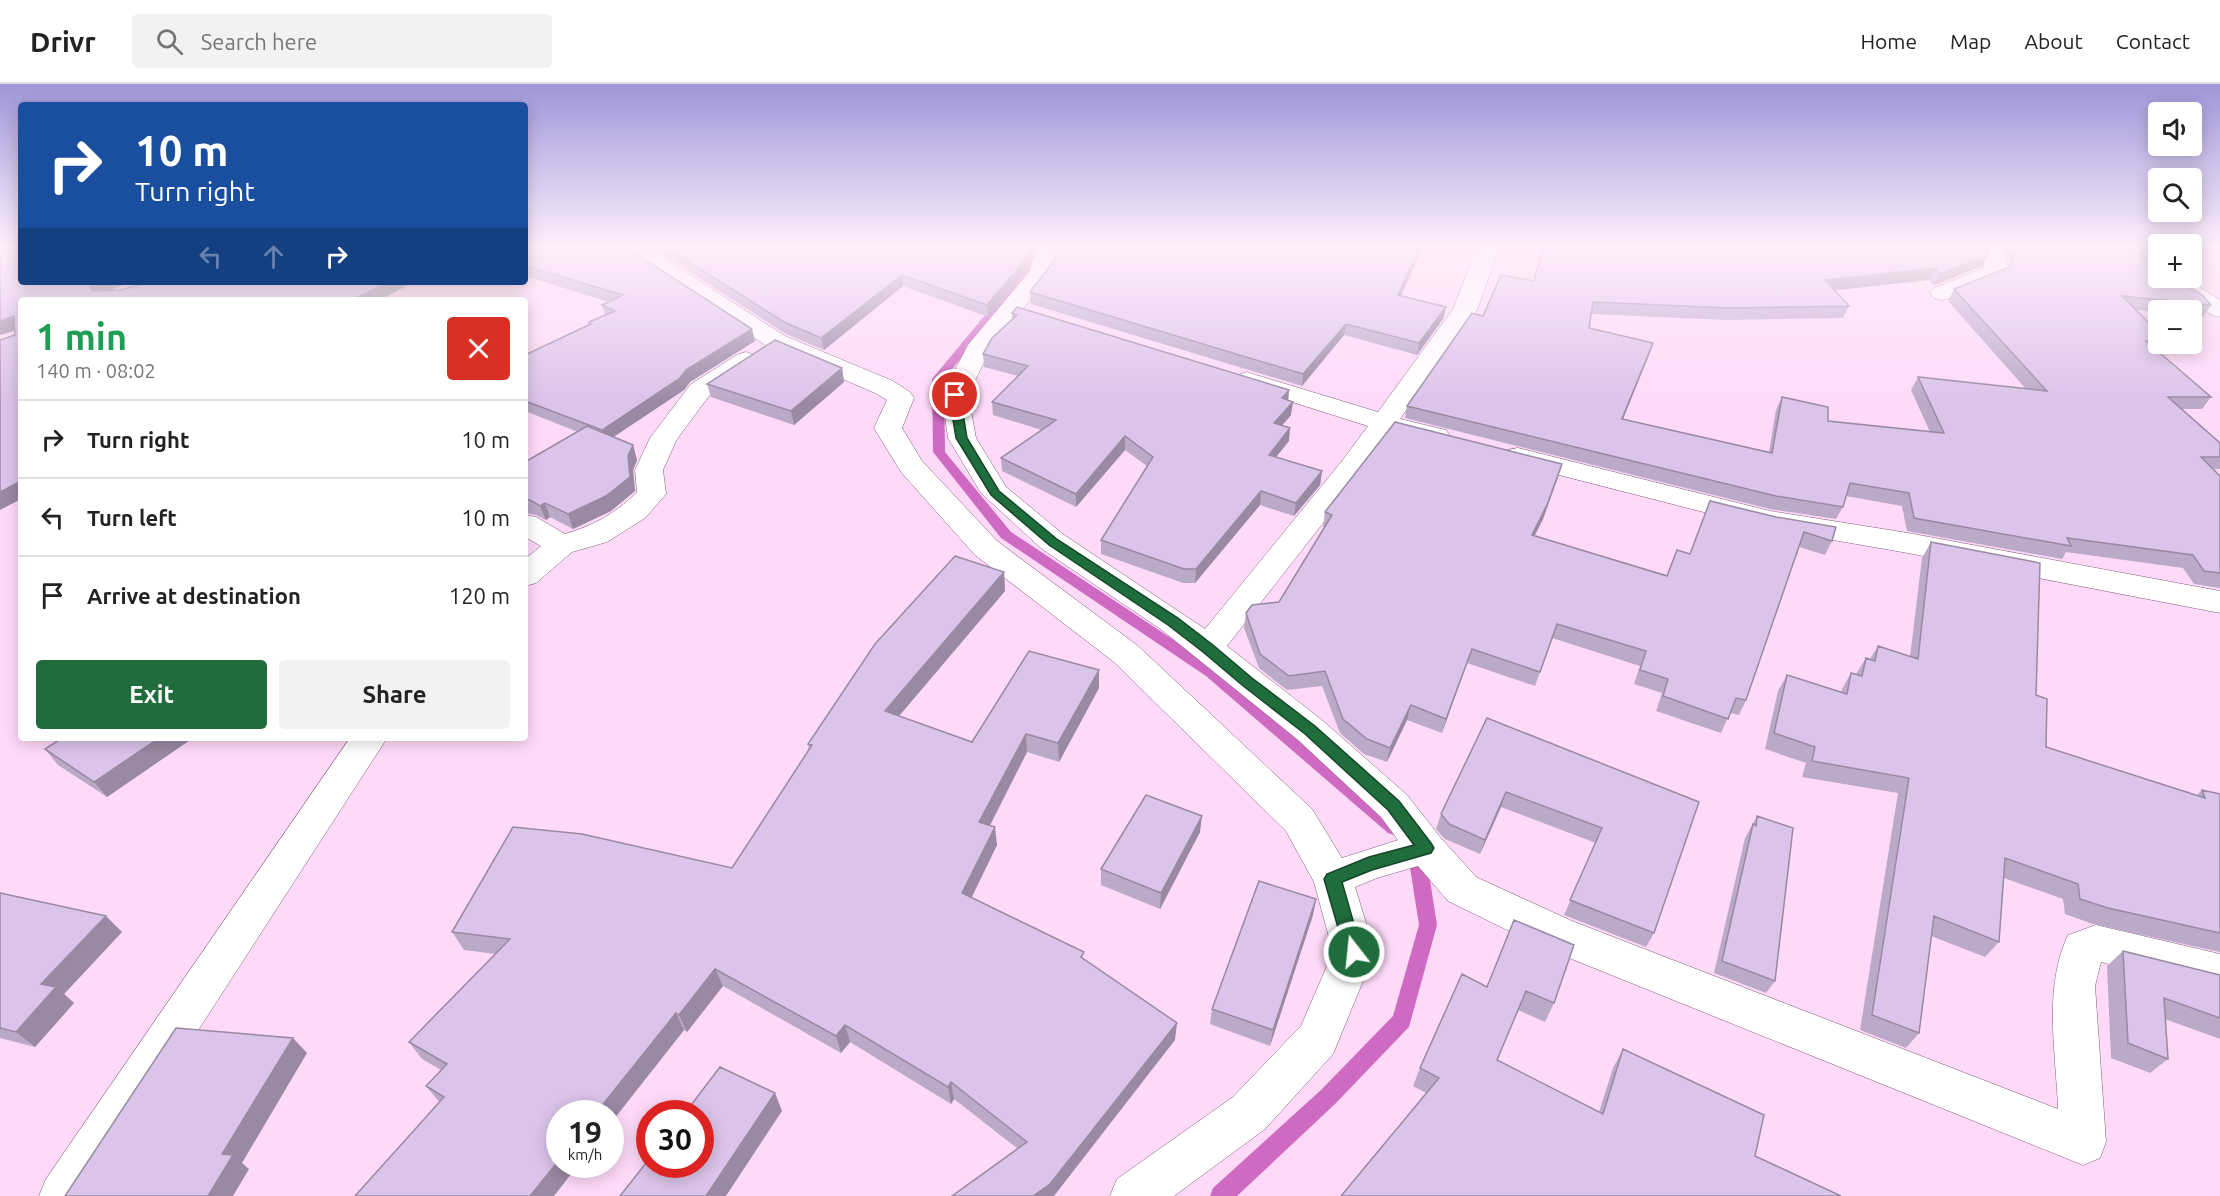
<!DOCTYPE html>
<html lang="en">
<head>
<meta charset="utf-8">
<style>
	body { margin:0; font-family:Ubuntu,sans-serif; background:#f2f2f2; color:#222; height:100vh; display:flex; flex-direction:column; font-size:22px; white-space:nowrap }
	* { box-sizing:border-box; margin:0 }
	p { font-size:20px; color:#767676 }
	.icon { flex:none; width:33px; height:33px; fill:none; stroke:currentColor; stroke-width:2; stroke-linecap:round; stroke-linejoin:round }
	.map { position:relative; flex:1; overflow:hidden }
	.side { position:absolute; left:18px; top:213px; width:510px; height:444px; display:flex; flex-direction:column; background:#fff; border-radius:6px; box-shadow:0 3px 15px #0003 }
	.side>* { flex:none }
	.guide { position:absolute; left:18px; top:18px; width:510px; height:183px; border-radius:6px; box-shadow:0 3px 15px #0003; background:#1a4fa0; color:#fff; overflow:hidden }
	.buttons { position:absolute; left:2148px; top:18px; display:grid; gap:12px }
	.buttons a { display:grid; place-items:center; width:54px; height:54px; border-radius:6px; background:#fff; box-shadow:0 3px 15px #0003; font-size:30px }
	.speed { position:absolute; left:546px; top:1016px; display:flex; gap:12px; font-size:30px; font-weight:700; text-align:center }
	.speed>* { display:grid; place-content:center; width:78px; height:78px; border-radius:50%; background:#fff; box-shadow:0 3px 15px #0003; line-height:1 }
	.speed small { font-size:15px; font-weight:400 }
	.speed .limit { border:9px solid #d22; background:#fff; color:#111 }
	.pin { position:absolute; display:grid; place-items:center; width:51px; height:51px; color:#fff; margin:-26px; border:3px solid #fff; border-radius:50%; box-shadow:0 2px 6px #0007 }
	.me { position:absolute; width:66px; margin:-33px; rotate:344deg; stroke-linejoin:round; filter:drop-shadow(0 0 4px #0008) }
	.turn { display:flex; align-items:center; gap:21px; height:126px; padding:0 18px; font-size:27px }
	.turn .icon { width:78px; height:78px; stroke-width:2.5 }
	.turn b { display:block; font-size:42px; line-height:51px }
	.lanes { display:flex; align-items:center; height:57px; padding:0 18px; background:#0003; justify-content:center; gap:30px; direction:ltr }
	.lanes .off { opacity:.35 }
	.round { display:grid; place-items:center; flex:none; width:63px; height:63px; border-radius:6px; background:#f2f2f2 }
	.head { display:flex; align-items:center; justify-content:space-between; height:102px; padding:0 18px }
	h1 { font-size:36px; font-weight:700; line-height:45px; color:#1e9e55 }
	.primary-button { display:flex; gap:12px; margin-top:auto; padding:12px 18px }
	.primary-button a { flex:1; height:69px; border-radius:6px; background:#1f6c3c; color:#fff; font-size:24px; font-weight:700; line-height:69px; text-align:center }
	.primary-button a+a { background:#f2f2f2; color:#222 }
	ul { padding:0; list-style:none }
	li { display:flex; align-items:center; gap:18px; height:78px; padding:0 18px; border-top:2px solid #e0e0e0 }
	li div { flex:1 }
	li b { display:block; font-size:22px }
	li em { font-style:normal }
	header { display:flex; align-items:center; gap:36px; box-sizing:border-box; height:84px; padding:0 30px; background:#fff; border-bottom:2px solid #e0e0e0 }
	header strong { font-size:28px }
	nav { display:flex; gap:33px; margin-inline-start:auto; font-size:21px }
	.search { width:420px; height:54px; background:#f2f2f2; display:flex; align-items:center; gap:15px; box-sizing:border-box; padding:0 21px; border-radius:6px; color:#767676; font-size:22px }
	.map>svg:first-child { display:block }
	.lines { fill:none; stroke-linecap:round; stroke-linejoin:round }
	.stream { fill:#cf6ac3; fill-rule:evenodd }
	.minor-casing { stroke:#7d5e78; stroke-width:1 }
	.minor { fill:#fff; fill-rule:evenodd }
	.wall { fill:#bba9c8 }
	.shaded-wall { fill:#9989a3 }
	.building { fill:#dac4e9; stroke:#9989a3; stroke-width:1.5 }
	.route { fill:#1f6c3c; stroke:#144627; stroke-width:1.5 }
</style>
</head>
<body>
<header>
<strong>Drivr</strong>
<div class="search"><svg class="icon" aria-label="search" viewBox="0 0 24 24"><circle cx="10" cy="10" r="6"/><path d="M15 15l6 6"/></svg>Search here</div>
<nav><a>Home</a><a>Map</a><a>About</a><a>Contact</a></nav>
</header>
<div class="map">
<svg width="2220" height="1112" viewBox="0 0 2220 1112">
	<rect width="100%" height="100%" fill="#fedaf8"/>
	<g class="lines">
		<path class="stream" d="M1032,162H1042L1033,187L944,295L945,368L1011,448L1216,584L1400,739L1403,744L1400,749L1394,751L1388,749L1206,592L1001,454L933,368L932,295L1024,184Z
			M1416,757L1422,759L1425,764L1437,841L1409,943L1335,1020L1237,1112H1210L1213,1104L1321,1006L1393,932L1419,841L1407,764L1410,759Z"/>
		<g class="minor-casing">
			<path id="minor" d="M618,162H645L785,252L893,297L910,308L914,314L902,344L922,377L997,457L1138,562L1312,725L1342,774L1398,756L1381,733L1297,655L1162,546L1042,465L981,409L948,354L942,311L968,261L1029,188L1038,162H1060L1051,189L989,268L968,311L976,354L1006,403L1064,451L1205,545L1342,377L1368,342L1238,301L1234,296L1238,291L1247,288L1256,291L1378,328L1453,225L1478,162H1500L1477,226L1400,335L1446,346L1450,352L1446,358L1436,360L1390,349L1362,389L1227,562L1323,637L1407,711L1440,753L1476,793L1572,837L2058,1025C2056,968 2043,904 2068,851L2096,841L2220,870V908L2101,878L2095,902L2106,1058L2100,1074L2083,1081L1542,863L1448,817L1418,782L1377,794L1355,803L1375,868L1333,970L1265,1045L1174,1112H1110L1117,1095L1233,1013L1301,942L1333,868L1314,798L1286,747L1114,578L975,471L901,388L874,344L887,316L875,309L767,262L621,167Z
				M1979,162H2001C2006,171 2010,183 2004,192L1950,214L1942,216L1934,214L1930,209L1934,204L1984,184V171Z
				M2159,194H2185L2220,216V233L2212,231L2162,199Z
				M746,268L755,271L759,276L755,281L709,312L677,355L663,386L666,410L645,434L607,458L572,468L536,499L525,502V475L541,462L525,453V431L536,433L565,450C592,442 617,429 637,408L635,386L650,354L691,300L737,271Z
				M1518,364L1770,427L1908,449L2220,507V529L1908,469L1770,445L1508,378L1504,372L1508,366Z
				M350,654H387L91,1112H39L46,1095Z"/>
		</g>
		<use href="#minor" class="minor"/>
	</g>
	<path class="wall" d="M525,162L755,257L690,298L684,306L613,353L633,361L637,376L633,386L635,407L611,427L573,445L550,433L546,436L536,431L525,429V378L578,348L525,327V271L589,240V238L605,231L602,221L609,218L525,192Z
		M650,162H1036L1027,187L988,233L903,202L824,266L786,250Z
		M1058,162H1423L1401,212L1446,223L1443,235L1417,271L1344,251L1302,302L1031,220L1030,208L1053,178Z
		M2002,162H2132L2156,181L2211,221L2203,233L2192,232V226H2158V228L2136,226L2158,248V260H2168L2161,270L2211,313L2202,325H2182L2220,359V385H2213L2220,392V504L2194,500L2183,484L2066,468L2062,475L1907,447L1902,422L1846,412L1843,423L1836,435L1770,425L1405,334L1407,322L1483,232L1534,197L1988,171L1982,182L1934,201L1929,196L1834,206L1849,222L1843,234L1726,236L1591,230L1589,244L1653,259L1623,335L1769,368L1776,326L1782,313L1828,337L1930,348L1911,306L1918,293L2026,305L1948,217L1954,205L2008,183L2009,177Z
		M2143,162H2158L2154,170Z
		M1012,229L1289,306L1288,316L1291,331L1282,341L1289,357L1276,373L1322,387L1320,401L1294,432L1260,421L1195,499H1183L1101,470V456L1147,382L1125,366L1076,423L1002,387L1001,374L1042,346L993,331L992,318L1018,292L984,283L983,270L1012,235Z
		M842,284L844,298L794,341L711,313L707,300Z
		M1558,394L1543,435L1534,452L1667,491L1677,466L1690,470L1710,417L1832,457L1825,471L1799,463L1746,616L1739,631L1730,629L1721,649L1656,627L1662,609L1634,600L1640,582L1552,554L1535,602L1467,579L1442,649L1407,636L1387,678L1364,670L1340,649L1322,602L1287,606L1259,584L1244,544L1246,529L1279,518L1325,443H1323L1325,428Z
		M1931,458L2036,611L2046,663L2196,712L2202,706L2220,710V868L2093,840L2065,830L2063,815L2004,794L1999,858L1985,873L1931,852L1919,949L1906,964L1860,946L1898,709L1802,693L1806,679L1765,665L1778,607L1787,591L1841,609L1842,605L1851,589L1856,590L1866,574L1870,575L1878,562L1910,573L1922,474Z
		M1004,488L1005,507L899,632L972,658L1099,604L1059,678L1027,668L990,741L997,761L971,814L1085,876L1175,956L1018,1065L954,1015L951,1020L850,958L841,969L723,902L687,948L684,946L610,1040V1029L440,1019L426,1002L441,986L422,975L409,958L496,870L464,866L452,848L732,784L809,666L808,660Z
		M1487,634L1699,718L1654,849L1646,863L1564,831L1596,759L1501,723L1480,770L1445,755L1436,745L1441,730Z
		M62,654H193L107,713L58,681L45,665Z
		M1757,732L1775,897L1766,909L1714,889L1745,754Z
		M1200,748L1160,825L1101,801V785Z
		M0,809L122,848L64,910L74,919L35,963L0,954Z
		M1313,831L1270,962L1210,940L1212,925Z
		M1514,836L1554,919L1545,938L1518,926L1497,976L1599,1028L1613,984L1623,965L1755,1072L1426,1009L1413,1002L1420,984L1487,903Z
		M2123,867L2220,891V955L2165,935L2168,975L2150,989L2111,974L2107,882Z"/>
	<path class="shaded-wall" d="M1031,162H1036L1027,187L988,233L987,221Z
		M1420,162H1423L1396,223L1398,211Z
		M1988,171L1982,182L1934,201L1940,190Z
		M1935,184L1929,196L1820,208L1825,196Z
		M902,191L903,202L824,266L821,254Z
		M95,198H130L103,209L98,216L90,204Z
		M387,198H414L380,216H353Z
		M1446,223L1443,235L1417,271L1419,259Z
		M14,232L21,245L0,251V237Z
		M1346,240L1344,251L1302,302L1303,290Z
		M752,245L755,257L690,298L684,306L606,358L602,346L686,286Z
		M1653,259L1649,271L1618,347L1622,335Z
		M842,284L844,298L794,341L791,327Z
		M1289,306L1288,319L1282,314Z
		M1293,318L1291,331L1273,352L1274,339Z
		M1290,344L1289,357L1267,384L1269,371Z
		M1125,352V366L1076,423V410Z
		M633,361L637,376L633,386L635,407L611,427L573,445L568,430L628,372Z
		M1562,380L1543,435L1528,465L1532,451Z
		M1322,387L1320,401L1294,432L1296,419Z
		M21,397V415L0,426V408Z
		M1261,407L1260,421L1195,499L1196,485Z
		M545,419L550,433L546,436L540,422Z
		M1004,488L1005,507L888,645L885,627Z
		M1472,565L1442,649L1446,635Z
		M1099,586V604L1059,678L1058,659Z
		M1411,621L1407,636L1387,678L1390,664Z
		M1026,650L1027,668L982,757L979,738Z
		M159,654H193L107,713L94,698Z
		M1506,708L1501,723L1480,770L1485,756Z
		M1202,732L1200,748L1160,825L1161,809Z
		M995,743L997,761L965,827L962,809Z
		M1316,815L1313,831L1270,962L1273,946Z
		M106,832L122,848L64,910L74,919L35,963L16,948L41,900Z
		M715,885L723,902L687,948L679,931Z
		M676,929L684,946L610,1040V1029H596Z
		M1177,939L1175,956L1054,1112H1033Z
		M845,941L850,958L841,969L836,952Z
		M293,954L307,969L242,1079L249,1085L233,1112H208L222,1070Z
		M951,998L954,1015L951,1020L948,1003Z
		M775,1009L782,1027L726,1112H706Z
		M560,1075V1080H579L554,1112H530Z"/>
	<path class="building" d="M0,162H21V198H95L90,204L93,207L120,206L151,198H387L353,216H21V378L20,379H21V397L0,408V256L15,251L14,232L0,237Z
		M525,162H624L752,245L686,286L680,294L602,346L525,317V271L591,240L589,238L615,227L602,221L623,211L525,182Z
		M664,162H1031L1026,175L987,221L902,191L821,254L784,238Z
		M1058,162H1420L1398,211L1446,223L1419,259L1346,240L1303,290L1030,208L1053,178Z
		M1543,162H1988V171L1940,190L1935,184L1825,196L1849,222L1730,224L1593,218L1589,244L1653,259L1622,335L1772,369L1782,313L1828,323V337L1944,349L1918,293L2047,307L1954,205L2012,182L2015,165L2014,162H2132L2156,181L2158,182V194H2175L2202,211L2211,221L2122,212L2158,248V258L2146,257L2211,313H2168L2220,359V373H2201L2220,392V489L2204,487L2193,471L2067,454L2071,462L1914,434L1909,409L1850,399L1843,423L1776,412L1407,322L1472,229L1483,232L1501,191L1534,197Z
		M1017,223L1289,306L1282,314L1293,318L1274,339L1290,344L1269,371L1322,387L1296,419L1261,407L1196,485H1184L1101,456L1153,373L1125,352L1076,410L1001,374L1056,336L992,318L1028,282L983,270L992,254L1017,231L1012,229Z
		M775,256L842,284L791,327L707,300Z
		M1395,338L1562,380L1547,421L1532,451L1667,492L1677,466L1690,470L1710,417L1776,433L1836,443L1832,457L1804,448L1746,616L1736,614L1728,635L1663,612L1668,595L1640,586L1646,567L1557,540L1540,588L1472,565L1446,635L1411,621L1390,664L1367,655L1343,635L1325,587L1289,592L1260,570L1246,529L1252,521L1279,518L1332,431L1325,428Z
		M587,342L633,361L628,372L630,393L606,412L568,430L545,419L540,422L530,416H525V378Z
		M1931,458L2040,479L2036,611L2047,615L2046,663L2205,714L2202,706L2220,710V849L2108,824L2080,815L2078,800L2005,774L1999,858L1934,832L1919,949L1872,931L1909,694L1812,677L1815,663L1774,649L1787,591L1847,610L1851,589L1862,592L1866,574L1875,577L1878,562L1918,575Z
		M955,472L1004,488L885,627L972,658L1029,567L1099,586L1058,659L1026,650L979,738L995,743L962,809L1084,868L1081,873L1177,939L1050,1100L1033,1112H952L1027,1058L951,998L948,1003L845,941L836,952L715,885L679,931L676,929L596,1029H560V1075L530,1112H355L444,1013L426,1002L447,980L409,958L510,855L452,848L513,743L582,750L732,784L812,661L808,660L875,560Z
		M1487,634L1699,718L1654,849L1570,816L1602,744L1506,708L1485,756L1449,740L1441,730Z
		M62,654H159L94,698L45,665Z
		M1146,711L1202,732L1161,809L1101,785Z
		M1757,732L1793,744L1775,897L1722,877L1753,740L1756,742Z
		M1259,797L1316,815L1273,946L1212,925Z
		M0,809L106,832L41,900L56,903L16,948L0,944Z
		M1514,836L1574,861L1554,919L1526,907L1497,976L1603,1030L1623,965L1764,1031L1755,1072L1841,1112H1341L1439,994L1420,984L1462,890L1487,903Z
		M2123,867L2220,891V934L2164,914L2168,975L2128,959Z
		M176,944L293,954L222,1070L233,1071L208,1112H65Z
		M720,983L775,1009L706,1112H620L650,1074V1080H700V1029H685Z"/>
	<linearGradient id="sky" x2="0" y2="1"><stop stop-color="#9e96d9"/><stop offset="0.51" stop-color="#ffeefc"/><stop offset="1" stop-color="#ffeefc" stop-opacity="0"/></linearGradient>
	<rect width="2220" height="318" fill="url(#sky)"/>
	<path class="route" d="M951,308H955L960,311L967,354L999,407L1058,456L1178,534L1213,561L1252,594L1315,642L1399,717L1431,759L1434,764L1431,769L1372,786L1342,798L1362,868L1360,873L1354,876L1348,873L1345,868L1324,795L1327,790L1369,773L1414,761L1388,726L1305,650L1242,601L1203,568L1168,541L1049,461L991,411L956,354L949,311Z"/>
</svg>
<div class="buttons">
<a><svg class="icon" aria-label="sound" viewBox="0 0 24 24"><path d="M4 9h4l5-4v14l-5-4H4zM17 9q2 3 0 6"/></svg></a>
<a><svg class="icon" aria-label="search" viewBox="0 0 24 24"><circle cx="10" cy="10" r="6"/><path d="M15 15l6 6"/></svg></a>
<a>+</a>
<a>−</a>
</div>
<div class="speed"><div>19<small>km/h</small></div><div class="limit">30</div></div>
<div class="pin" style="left:955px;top:311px;background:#d93025"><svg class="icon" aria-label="arrive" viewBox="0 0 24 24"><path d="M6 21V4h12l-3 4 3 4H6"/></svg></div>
<svg class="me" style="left:1354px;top:868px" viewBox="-20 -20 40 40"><circle r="17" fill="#1f6c3c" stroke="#fff" stroke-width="3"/><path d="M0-11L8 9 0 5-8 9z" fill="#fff"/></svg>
<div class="guide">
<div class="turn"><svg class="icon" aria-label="right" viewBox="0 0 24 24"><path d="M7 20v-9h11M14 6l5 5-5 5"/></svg><div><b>10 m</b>Turn right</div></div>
<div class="lanes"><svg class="icon off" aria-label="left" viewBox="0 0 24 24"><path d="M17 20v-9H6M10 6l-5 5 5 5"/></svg><svg class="icon off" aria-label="ahead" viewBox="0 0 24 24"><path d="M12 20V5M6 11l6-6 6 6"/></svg><svg class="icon" aria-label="right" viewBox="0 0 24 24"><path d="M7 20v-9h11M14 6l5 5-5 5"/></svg></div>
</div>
<section class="side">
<div class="head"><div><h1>1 min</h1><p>140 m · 08:02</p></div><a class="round" style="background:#d93025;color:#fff"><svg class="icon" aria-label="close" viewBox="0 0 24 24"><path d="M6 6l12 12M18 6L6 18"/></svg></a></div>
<ul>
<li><svg class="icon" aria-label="right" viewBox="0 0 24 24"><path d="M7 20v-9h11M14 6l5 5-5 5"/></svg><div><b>Turn right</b></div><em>10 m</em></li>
<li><svg class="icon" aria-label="left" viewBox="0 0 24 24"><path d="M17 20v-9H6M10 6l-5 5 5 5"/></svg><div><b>Turn left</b></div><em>10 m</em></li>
<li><svg class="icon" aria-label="arrive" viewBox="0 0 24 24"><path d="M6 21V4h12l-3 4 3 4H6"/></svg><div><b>Arrive at destination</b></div><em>120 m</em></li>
</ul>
<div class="primary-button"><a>Exit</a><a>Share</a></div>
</section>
</div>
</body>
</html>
